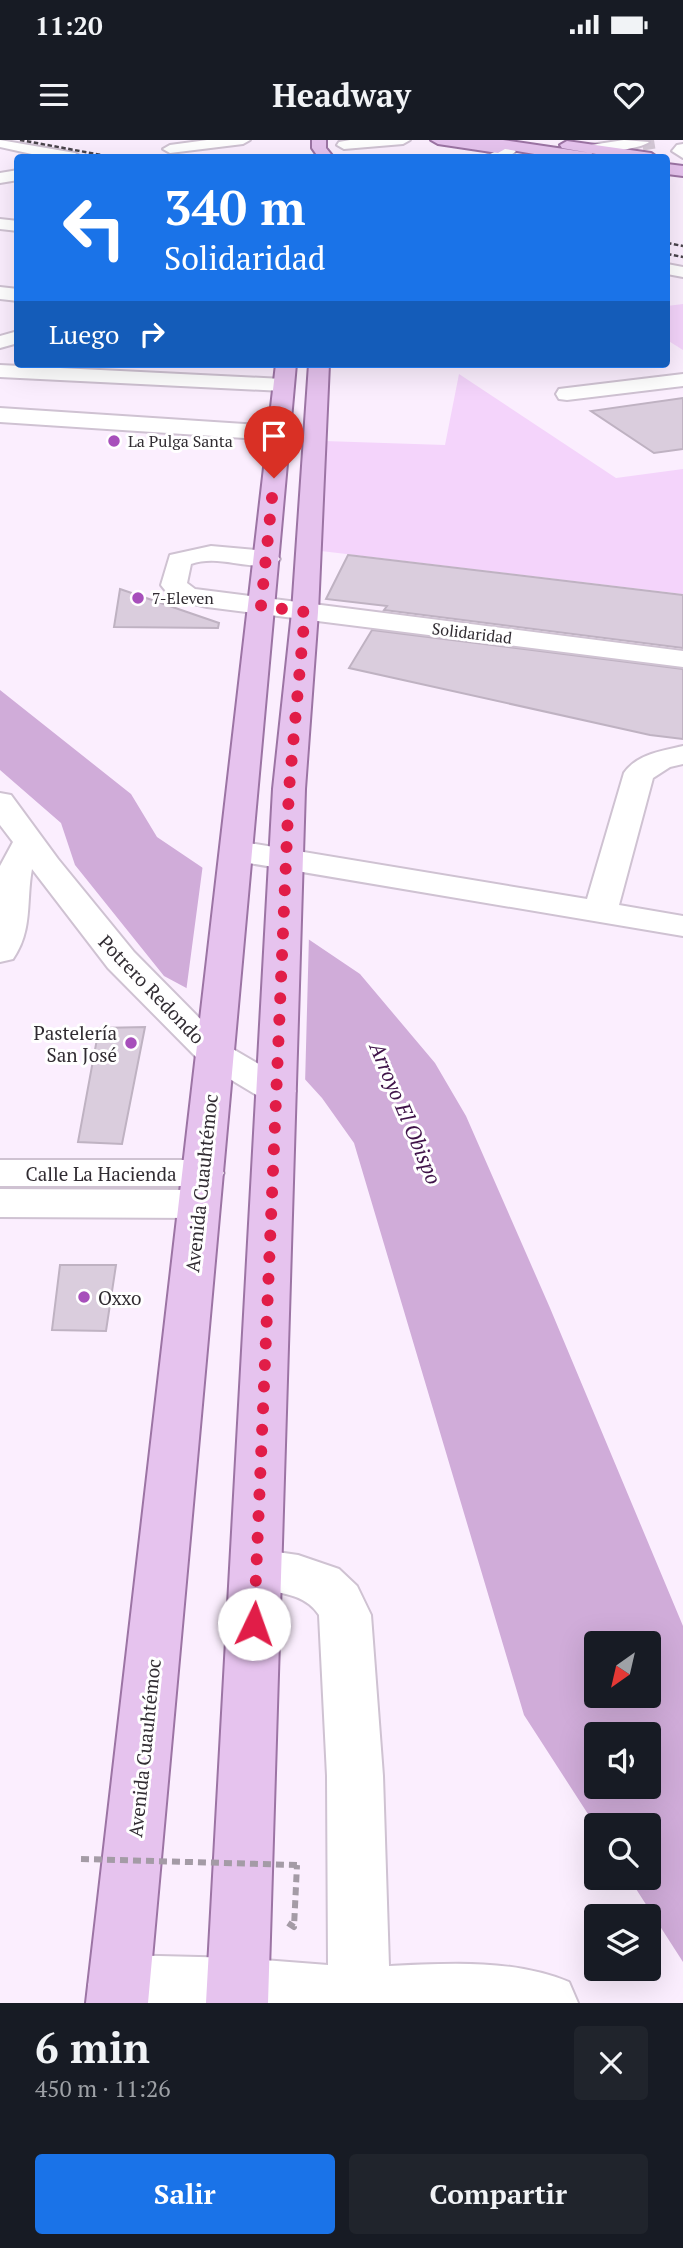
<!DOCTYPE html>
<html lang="es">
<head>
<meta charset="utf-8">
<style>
	body { margin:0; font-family:"PT Serif",serif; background:#20242c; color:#f1f3f6; height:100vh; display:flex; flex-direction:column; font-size:26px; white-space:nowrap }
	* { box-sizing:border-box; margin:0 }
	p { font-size:23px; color:#9ea1a6 }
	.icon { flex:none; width:38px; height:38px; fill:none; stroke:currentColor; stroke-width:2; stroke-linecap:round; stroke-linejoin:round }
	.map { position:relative; height:1863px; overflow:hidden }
	.side { display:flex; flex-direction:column; background:#171b24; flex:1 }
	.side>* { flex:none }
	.banner { position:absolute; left:14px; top:14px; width:656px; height:214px; border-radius:7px; box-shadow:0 7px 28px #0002; background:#1a73e8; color:#fff; overflow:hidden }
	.needle { width:46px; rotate:214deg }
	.fabs { position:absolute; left:584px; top:1491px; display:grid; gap:14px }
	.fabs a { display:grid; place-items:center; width:77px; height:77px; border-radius:7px; background:#171b24; box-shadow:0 7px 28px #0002; font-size:35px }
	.pin { position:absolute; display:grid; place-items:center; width:60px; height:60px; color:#fff; margin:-72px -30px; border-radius:50% 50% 50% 0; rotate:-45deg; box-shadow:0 0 7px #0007 }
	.pin .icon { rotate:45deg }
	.me { position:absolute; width:77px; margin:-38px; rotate:3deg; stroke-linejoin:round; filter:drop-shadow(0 0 5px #0008) }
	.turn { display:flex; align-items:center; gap:24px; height:147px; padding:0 35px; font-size:32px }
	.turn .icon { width:91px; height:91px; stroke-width:2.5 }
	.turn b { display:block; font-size:49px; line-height:60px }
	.then { display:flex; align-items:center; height:66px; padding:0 35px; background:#0003; gap:14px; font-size:26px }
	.round { display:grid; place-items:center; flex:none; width:74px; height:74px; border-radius:7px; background:#20242c }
	.head { display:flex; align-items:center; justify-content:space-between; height:119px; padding:0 35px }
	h1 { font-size:42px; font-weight:600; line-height:52px }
	.action { display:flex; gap:14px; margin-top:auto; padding:14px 35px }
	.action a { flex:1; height:80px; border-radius:7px; background:#1a73e8; color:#fff; font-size:28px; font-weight:600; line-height:80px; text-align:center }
	.action a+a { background:#20242c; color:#f1f3f6 }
	.status { display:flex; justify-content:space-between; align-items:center; height:49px; padding:0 35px; background:#171b24; direction:ltr }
	.status svg { height:19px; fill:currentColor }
	header { display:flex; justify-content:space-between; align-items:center; height:91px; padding:0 35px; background:#171b24; font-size:32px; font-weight:600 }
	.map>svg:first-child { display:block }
	.green { fill:#f4d4fb }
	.water { fill:#d0acd9; fill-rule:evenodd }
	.pier { fill:#fbeefe }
	.building { fill:#dacddd; stroke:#bfb2c2; stroke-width:2 }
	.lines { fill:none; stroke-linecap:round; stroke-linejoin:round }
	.minor-tunnel { stroke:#d3c7d5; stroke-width:17; stroke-dasharray:17 8; stroke-linecap:butt }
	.minor-casing { stroke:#cfc2d2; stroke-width:4 }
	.major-casing { stroke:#9c74a4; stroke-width:4 }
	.path { stroke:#a49ba6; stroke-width:6; stroke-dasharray:8 5; stroke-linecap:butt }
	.minor { fill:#fff; fill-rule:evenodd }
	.major { fill:#e6c3ee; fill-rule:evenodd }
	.rail { stroke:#4a444b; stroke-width:2.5; stroke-dasharray:4.5 2.5; stroke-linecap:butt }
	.path-bridge { stroke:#a49ba6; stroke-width:6; stroke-dasharray:8 5; stroke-linecap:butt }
	.route { stroke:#e11d48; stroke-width:12; stroke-dasharray:0 21.6 }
	.poi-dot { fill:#a74fbb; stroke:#fff; stroke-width:2.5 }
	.labels { text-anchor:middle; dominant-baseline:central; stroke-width:6; stroke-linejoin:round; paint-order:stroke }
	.far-poi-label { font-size:16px; fill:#312c32; stroke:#fff; text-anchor:start }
	.far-street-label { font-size:16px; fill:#312c32; stroke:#fff }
	.street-label { font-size:19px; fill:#312c32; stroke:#fff }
	.poi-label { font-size:19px; fill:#312c32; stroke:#fff; text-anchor:end }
	.water-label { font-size:21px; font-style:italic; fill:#3f1349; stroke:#fff }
</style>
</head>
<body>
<div class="status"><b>11:20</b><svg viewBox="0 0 49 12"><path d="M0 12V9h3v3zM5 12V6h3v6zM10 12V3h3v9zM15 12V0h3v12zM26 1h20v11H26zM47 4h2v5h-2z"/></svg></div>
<header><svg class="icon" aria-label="menu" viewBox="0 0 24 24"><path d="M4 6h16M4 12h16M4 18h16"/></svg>Headway<svg class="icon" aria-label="heart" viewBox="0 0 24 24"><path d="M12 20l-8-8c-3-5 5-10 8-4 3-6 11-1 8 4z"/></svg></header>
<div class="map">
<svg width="683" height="1863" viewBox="0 0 683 1863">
	<rect width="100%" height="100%" fill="#fbeefe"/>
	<path class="green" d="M683,164V210L667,200V166Z
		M459,234L616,338L683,329V454L321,411L324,301L445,305Z"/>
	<path class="water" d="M0,550L131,654L157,697L360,834L435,923L466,976L550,1168L683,1486V1822L629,1738H649V1685H597V1688L524,1575L354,1003L322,958L271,902L218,865L164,836L75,725L61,683L0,630ZM597,1503H649V1556H597ZM597,1594H649V1647H597Z"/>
	<path class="pier" d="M203,724L309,795L305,945L269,905L216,868L186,852Z"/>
	<path class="building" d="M683,258V309L654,313L591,271Z
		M348,415L683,455V508L384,470L387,466L326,459Z
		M120,449L219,483L218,488L114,487Z
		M372,490L683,529V599L650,595L349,528Z
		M145,887L122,1004L78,1002L99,888Z
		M60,1125H116L106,1191L52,1190Z"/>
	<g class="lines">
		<path class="minor-tunnel" d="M642,2L654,0"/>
		<g class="minor-casing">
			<path id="minor" d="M0,0L75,13L82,18H50L0,7Z
				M207,0H250L243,4L170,13L163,9L170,5Z
				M350,0H410L403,4L344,9L337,5L339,2Z
				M624,0L649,2C641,9 592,16 584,9L591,5Z
				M683,4V18L672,11L677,5Z
				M508,6L516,11C507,20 493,18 481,18Z
				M18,30V40L0,43V33Z
				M0,79L18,81V91L0,89Z
				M667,124L683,127V137L667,134Z
				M0,147L18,149V161L0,159Z
				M18,191V203L0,208V196Z
				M0,225L283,239L290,241L293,245L290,249L283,251L0,237Z
				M683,234V246L567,260L559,259L556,254L559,249L567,248Z
				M0,268L277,286L285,288L288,293L285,298L277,300L0,282Z
				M211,406L267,411L276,414L280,419L276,424C248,431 219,414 191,424L187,443L195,449L683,511V527L207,467C189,463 172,461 161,445L170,415Z
				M683,606V624L670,627L653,638L619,765L683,776V796L237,721L225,718L221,711L225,704L237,701L587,759L624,633C637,614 662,611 683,606Z
				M0,653L11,655L58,719L134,812L226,905L291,943L296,951L291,959L277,963L263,959L200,921L108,828L32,729C26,761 33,790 13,819L0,822V726L13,702L0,685Z
				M0,1020H203L218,1024L224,1033L218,1042L203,1046H0Z
				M0,1049L199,1050L214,1054L220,1064L214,1074L199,1078L0,1077Z
				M256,1409L298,1415L339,1429L357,1446L371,1475L383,1636L389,1826C449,1823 513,1819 569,1842L578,1863H96L88,1845L97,1824L119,1815L239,1818L328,1825L327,1636L319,1475C302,1448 265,1454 238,1444L230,1430L238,1416Z"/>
		</g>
		<g class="major-casing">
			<path id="major" d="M312,0H326V8L334,18H319L312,8Z
				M431,0H503L591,13L598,18H558L505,9L498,13L438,4Z
				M567,1L651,13L658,18H619L562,8L560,5Z
				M667,24L683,26V36L667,34Z
				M276,224H296L148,1863H86Z
				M309,224H329L318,472L305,649L268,1863H206L273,649L292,472Z"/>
		</g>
		<path class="path" d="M288,1783L294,1787L297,1725"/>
		<use href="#minor" class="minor"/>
		<use href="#major" class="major"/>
		<path class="rail" d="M20,0L118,18
			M667,103L683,106
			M667,114L683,117"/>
		<path class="path-bridge" d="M81,1719L297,1725"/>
	</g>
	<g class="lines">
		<path class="route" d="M254,1484L289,649L305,472L261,466L274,338"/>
	</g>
	<g class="poi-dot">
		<circle cx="114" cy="301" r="7"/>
		<circle cx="138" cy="458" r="7"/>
		<circle cx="131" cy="903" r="7"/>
		<circle cx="84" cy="1157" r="7"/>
	</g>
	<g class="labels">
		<g class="far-poi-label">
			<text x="128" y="301">La Pulga Santa</text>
			<text x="152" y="458">7-Eleven</text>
		</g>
		<g class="far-street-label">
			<text transform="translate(472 493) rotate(7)">Solidaridad</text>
		</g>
		<g class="street-label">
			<text transform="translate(152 849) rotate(46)">Potrero Redondo</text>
			<text x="101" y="1033">Calle La Hacienda</text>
			<text transform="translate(201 1043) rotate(-84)">Avenida Cuauhtémoc</text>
			<text transform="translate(144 1608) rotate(-84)">Avenida Cuauhtémoc</text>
		</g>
		<g class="poi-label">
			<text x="117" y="892">Pastelería<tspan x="117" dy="22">San José</tspan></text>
			<text x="98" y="1157" text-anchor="start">Oxxo</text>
		</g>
		<g class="water-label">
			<text transform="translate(406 973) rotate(67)">Arroyo El Obispo</text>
		</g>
	</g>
</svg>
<div class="fabs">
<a><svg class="needle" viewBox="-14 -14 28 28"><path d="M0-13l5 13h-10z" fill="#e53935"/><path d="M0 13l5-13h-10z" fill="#9ea1a6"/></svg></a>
<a><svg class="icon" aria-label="sound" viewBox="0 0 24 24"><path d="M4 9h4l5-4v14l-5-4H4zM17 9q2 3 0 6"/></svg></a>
<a><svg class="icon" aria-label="search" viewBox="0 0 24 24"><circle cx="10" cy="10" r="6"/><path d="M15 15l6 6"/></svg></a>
<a><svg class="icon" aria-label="layers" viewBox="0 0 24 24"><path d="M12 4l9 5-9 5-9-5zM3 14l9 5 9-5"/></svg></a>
</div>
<div class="pin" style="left:274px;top:338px;background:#d93025"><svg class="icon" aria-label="arrive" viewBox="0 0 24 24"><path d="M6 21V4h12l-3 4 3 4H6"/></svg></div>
<svg class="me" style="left:254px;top:1484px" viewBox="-20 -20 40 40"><circle r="19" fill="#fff"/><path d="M0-13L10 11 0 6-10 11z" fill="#e11d48"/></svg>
<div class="banner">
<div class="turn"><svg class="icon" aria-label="left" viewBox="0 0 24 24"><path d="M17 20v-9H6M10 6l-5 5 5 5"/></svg><div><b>340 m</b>Solidaridad</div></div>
<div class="then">Luego<svg class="icon" aria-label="right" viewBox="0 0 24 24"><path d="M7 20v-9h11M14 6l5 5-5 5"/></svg></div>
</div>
</div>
<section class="side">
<div class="head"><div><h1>6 min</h1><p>450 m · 11:26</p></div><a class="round"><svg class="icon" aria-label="close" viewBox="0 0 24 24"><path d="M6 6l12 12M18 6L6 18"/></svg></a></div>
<div class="action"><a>Salir</a><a>Compartir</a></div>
</section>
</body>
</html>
